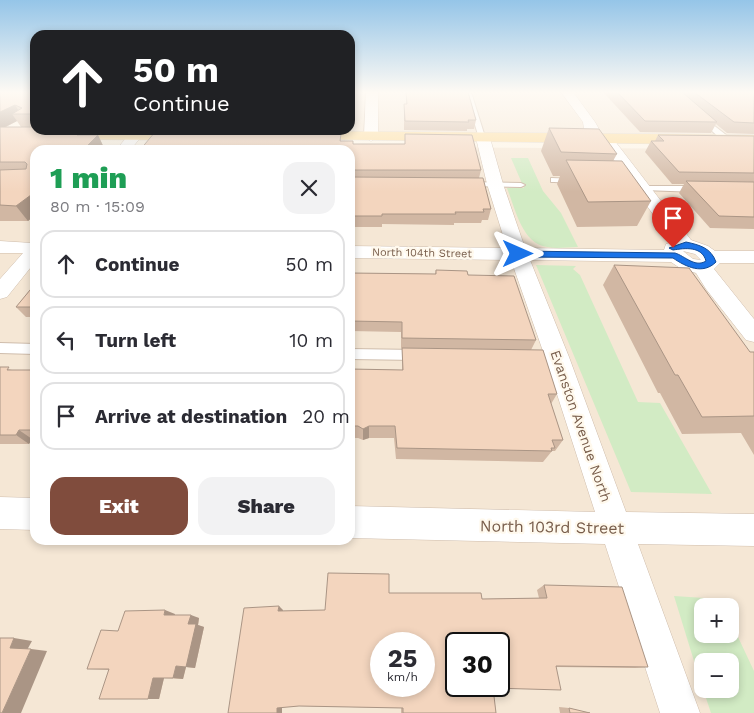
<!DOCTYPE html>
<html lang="en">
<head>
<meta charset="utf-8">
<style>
	body { margin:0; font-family:"Work Sans",sans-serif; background:#f2f2f3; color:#2b2b33; height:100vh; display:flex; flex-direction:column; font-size:19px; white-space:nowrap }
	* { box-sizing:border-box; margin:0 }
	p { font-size:16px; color:#7c7c81 }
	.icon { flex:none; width:28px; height:28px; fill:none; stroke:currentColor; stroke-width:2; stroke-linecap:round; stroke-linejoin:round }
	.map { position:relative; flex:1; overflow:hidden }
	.side { position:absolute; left:30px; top:145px; width:325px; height:400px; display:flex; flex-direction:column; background:#fff; border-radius:15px; box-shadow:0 2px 8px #0003 }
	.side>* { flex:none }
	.banner { position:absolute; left:30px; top:30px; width:325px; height:105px; border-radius:15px; box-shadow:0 2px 8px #0003; background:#202124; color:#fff; overflow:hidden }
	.controls { position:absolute; left:694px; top:598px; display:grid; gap:10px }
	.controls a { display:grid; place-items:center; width:45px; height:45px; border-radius:10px; background:#fff; box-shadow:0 2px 8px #0003; font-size:25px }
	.speed { position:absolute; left:370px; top:632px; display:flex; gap:10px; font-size:25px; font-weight:700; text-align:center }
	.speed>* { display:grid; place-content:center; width:65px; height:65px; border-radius:50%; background:#fff; box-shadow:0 2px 8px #0003; line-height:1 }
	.speed small { font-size:12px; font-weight:400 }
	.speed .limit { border:2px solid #111; border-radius:8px; background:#fff; color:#111 }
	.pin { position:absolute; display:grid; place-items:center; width:42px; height:42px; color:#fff; margin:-51px -21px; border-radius:50% 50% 50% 0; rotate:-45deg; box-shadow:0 0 5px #0007 }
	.pin .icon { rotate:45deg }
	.me { position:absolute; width:55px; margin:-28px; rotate:90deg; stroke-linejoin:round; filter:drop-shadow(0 0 4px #0008) }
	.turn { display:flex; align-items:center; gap:18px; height:105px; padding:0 20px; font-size:22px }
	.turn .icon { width:65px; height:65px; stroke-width:2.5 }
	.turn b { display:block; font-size:35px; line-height:42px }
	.round { display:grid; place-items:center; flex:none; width:52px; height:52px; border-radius:15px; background:#f2f2f3 }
	.head { display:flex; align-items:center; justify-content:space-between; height:85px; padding:0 20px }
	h1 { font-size:30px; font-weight:800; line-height:38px; color:#1e9e55 }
	.button { display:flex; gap:10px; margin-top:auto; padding:10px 20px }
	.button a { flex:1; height:58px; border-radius:15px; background:#804c3d; color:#fff; font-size:20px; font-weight:800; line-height:58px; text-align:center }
	.button a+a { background:#f2f2f3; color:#2b2b33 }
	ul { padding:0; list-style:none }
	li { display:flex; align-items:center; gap:15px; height:68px; margin:0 10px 8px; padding:0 10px; border:2px solid #e1e1e2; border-radius:15px }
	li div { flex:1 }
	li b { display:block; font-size:19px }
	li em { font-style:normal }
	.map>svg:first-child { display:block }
	.residential { fill:#f5e7d5; fill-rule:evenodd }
	.green { fill:#d2ebc4 }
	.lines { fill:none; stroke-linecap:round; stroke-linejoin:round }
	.service-casing { stroke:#cfbdac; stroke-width:2 }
	.minor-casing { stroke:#cfbdac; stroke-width:1 }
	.primary-casing { stroke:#dcd5d0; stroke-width:1 }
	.service { fill:#fff; fill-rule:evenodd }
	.minor { fill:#fff; fill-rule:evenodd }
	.primary { fill:#fcdd9f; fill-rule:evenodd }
	.wall { fill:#d1b7a3; fill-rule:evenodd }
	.shaded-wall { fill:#aa9585 }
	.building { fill:#f3d5be; stroke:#aa9585; fill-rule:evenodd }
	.route { fill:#1a73e8; stroke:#114b97 }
	.labels { text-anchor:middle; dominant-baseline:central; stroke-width:4.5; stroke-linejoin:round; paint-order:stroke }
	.far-street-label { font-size:11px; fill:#775c4a; stroke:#fff9ed }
	.street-label { font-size:14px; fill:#775c4a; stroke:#fff9ed }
	.near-street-label { font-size:16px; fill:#775c4a; stroke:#fff9ed }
</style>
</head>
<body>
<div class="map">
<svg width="754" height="713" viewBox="0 0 754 713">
	<rect width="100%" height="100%" fill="#fdf5e7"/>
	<path class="residential" d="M350,92H754V140L29,134L35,130H350Z
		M0,145L754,149V713H0ZM35,150H350V540H35ZM702,606H730V634H702ZM381,644H424V686H381ZM456,644H499V686H456ZM702,661H730V689H702Z"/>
	<path class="green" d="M511,158H528L543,191L561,213L578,247C568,247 557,249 547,247C522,244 515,208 507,188H524Z
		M536,265L576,266L573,269L580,275L638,402L660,403L712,494L631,492Z
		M674,596L720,599L723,606H702V634H730V620L754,671V713H711L703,689H730V661H702V687Z"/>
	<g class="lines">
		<g class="service-casing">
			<path id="service" d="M465,92H471L486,140L479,138Z
				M699,117H703L730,138V142H724L699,119Z
				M551,178L576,179L580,181L576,183L554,182H551Z
				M464,182L521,183L525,185L521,187L467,186L463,184Z
				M640,186H698L702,189L698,192L643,190L639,188Z
				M0,343L35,344V354L0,353Z
				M350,349L417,350L421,352L423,355L421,358L417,360L350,359Z"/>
		</g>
		<g class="minor-casing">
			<path id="minor" d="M366,92H378V137L371,141L364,137Z
				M561,92H573L595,122L603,136H611L691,240L708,246L715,251H754V263H720L714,269L754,319V342L746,340L706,289L696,273L680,268L671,262L530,260L569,357L626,512L754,514V546L638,544L700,713H660L605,544L350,538V506L595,512L545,357L511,260L350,258V246L507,248L487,184L476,138L483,134L490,138L503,184L525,248L664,250L666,244L673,242L601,142H593L584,129L583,122ZM683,251L695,254L701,260L693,259Z
				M136,131L143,135L130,150H116L131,132Z
				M0,241L32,243L34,247L32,251H35V262L7,297L0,299V279L23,253H0Z
				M0,497L35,498V530L0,529Z"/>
		</g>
		<g class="primary-casing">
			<path id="primary" d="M0,129L191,130L196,132L199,135L196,138L191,140L0,139Z
				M304,131L754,135V145L299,139L296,136L299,133Z"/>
		</g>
		<use href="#service" class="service"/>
		<use href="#minor" class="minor"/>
		<use href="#primary" class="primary"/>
	</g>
	<path class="wall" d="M0,92H35V130H87L89,135H98L105,150H35V215L28,221H0ZM17,121L21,127H6Z
		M406,92H468L476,120L474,129H467V131L404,130V104H406Z
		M603,92H754V134L727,133L716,124L711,133L640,132Z
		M549,128L617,154L613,161L651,201L637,226L577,227L557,184L560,176H553L541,151Z
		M341,134V141L353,144H405V134L481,170L479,178L491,209L488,220H482L481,223H454V225L382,224V227H350V150H140Z
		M658,135L754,136V229L710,228L679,193L684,184H672L645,152L651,141H655Z
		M614,265L750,352H754V455L741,433L682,434L660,393H658L603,285Z
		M436,270L468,275L536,340L531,350L401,348V332L350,331V273L435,274Z
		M35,284V317H26L16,307Z
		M402,348L557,394L551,404L563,440L555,451H552L543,462L396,459L394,438H369L363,440L358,438H350V369L402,370Z
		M0,367L12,370H35V439H32L29,444H0Z
		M544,585L648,667L635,668L556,667L493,688L496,713H401V708L299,706L282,707V713H228L283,610V611L325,610L389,593L482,599L539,598L537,590Z
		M175,614V615L199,618L198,625L204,627L195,668L186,667L183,679L164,678L159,699H148L108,670L87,669L118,631Z
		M559,707L569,708L590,713H560Z"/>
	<path class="shaded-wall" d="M15,105L21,114H12L17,121L5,127L0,128V112Z
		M83,130H87L92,141L98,135L105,150H83L77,135Z
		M35,192V215L28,221L16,206Z
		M369,426V438L363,440V429Z
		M19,430L32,439L29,444L16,435Z
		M279,606L283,610V615L278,611Z
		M165,610L175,614L174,618L164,615Z
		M191,615L199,618L198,625L204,627L195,668L186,667L188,624Z
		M14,638L32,641L27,650L10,648Z
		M31,649L47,651L21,713H2Z
		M176,666L186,667L183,679L173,678Z
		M153,678H164L159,699H148Z
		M282,706V713H277V708Z"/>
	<path class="building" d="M0,92H35V114H12L22,108L15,105L0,112Z
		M406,92H468L476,120H468L469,122L405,121L404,104H407Z
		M617,92H682L717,122L645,121Z
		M694,92H754V123L734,122Z
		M0,127H35V130H83L77,135H98L83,150H35V192L16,206L0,205V170L26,169L27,164L25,162H0Z
		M549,128L599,129L617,154L561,152Z
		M155,132L341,134L340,141H353V144H405V134L472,135L481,170H350V150H140Z
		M658,135L754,136V173L679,172L651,141H664Z
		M566,160L622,161L651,201L588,202Z
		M350,177L483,178L491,209H483L484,212H455L456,214H382V216H350Z
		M686,181L754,182V217L719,216Z
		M614,265L689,268L750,352H754V416L702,417L678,375H675Z
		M436,270L467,271L468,275L514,276L536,340L402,338V322L350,321V273L436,274Z
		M35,284V307H16Z
		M402,348L543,350L557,394H548L563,440H552L555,448H551L552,451L397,448L395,426H369L363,429L358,426H350V369L403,370Z
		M0,367H9L7,370H35V430H19L16,435H0Z
		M328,573L389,574V593H481L482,599L547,598L544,585L622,587L648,667L556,666L561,690L493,688L496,713H403V708L299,706L277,708V713H228L244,608L279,606L278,611L325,610ZM381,644H424V686H381ZM456,644H499V686H456Z
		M165,610L164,615H191L188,624H196L186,667L176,666L173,678H153L148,699H99L109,669H87L101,630L118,631L125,611Z
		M0,638H14L10,648L31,649L2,713H0Z
		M569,708L590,713H570Z"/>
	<linearGradient id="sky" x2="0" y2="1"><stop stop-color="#95c5e8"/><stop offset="0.48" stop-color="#fefaf4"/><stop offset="1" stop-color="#fefaf4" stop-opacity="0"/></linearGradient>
	<rect width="754" height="192" fill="url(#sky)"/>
	<path class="route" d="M686,242C700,245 711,248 716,262C703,275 686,267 673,258L518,257L513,254L518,251L675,253C685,256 695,268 706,261C702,246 685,248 673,250L669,248Z"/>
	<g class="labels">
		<g class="far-street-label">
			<text transform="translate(422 253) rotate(1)">North 104th Street</text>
		</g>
		<g class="street-label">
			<text transform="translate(581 426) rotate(71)">Evanston Avenue North</text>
		</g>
		<g class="near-street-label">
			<text transform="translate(552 527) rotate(1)">North 103rd Street</text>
		</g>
	</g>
</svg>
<div class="controls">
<a>+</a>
<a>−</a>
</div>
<div class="speed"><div>25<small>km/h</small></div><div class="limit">30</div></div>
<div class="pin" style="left:673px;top:248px;background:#d93025"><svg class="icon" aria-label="arrive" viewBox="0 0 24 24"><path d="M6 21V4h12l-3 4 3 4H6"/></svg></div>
<svg class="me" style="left:518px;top:254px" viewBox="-20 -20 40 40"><path d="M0-17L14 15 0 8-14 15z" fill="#1a73e8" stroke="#fff" stroke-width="4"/></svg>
<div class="banner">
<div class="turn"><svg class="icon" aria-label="ahead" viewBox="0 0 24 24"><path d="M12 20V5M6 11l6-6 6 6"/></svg><div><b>50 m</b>Continue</div></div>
</div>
<section class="side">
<div class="head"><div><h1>1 min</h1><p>80 m · 15:09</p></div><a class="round"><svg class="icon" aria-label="close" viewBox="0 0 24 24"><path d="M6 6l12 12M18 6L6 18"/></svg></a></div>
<ul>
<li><svg class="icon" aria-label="ahead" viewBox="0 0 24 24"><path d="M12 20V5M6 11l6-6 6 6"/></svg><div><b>Continue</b></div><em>50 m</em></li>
<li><svg class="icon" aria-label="left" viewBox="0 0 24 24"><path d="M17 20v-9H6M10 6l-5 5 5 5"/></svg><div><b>Turn left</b></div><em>10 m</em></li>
<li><svg class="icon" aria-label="arrive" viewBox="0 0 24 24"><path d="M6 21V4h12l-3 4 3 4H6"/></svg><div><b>Arrive at destination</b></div><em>20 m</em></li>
</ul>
<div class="button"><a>Exit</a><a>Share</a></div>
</section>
</div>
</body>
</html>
